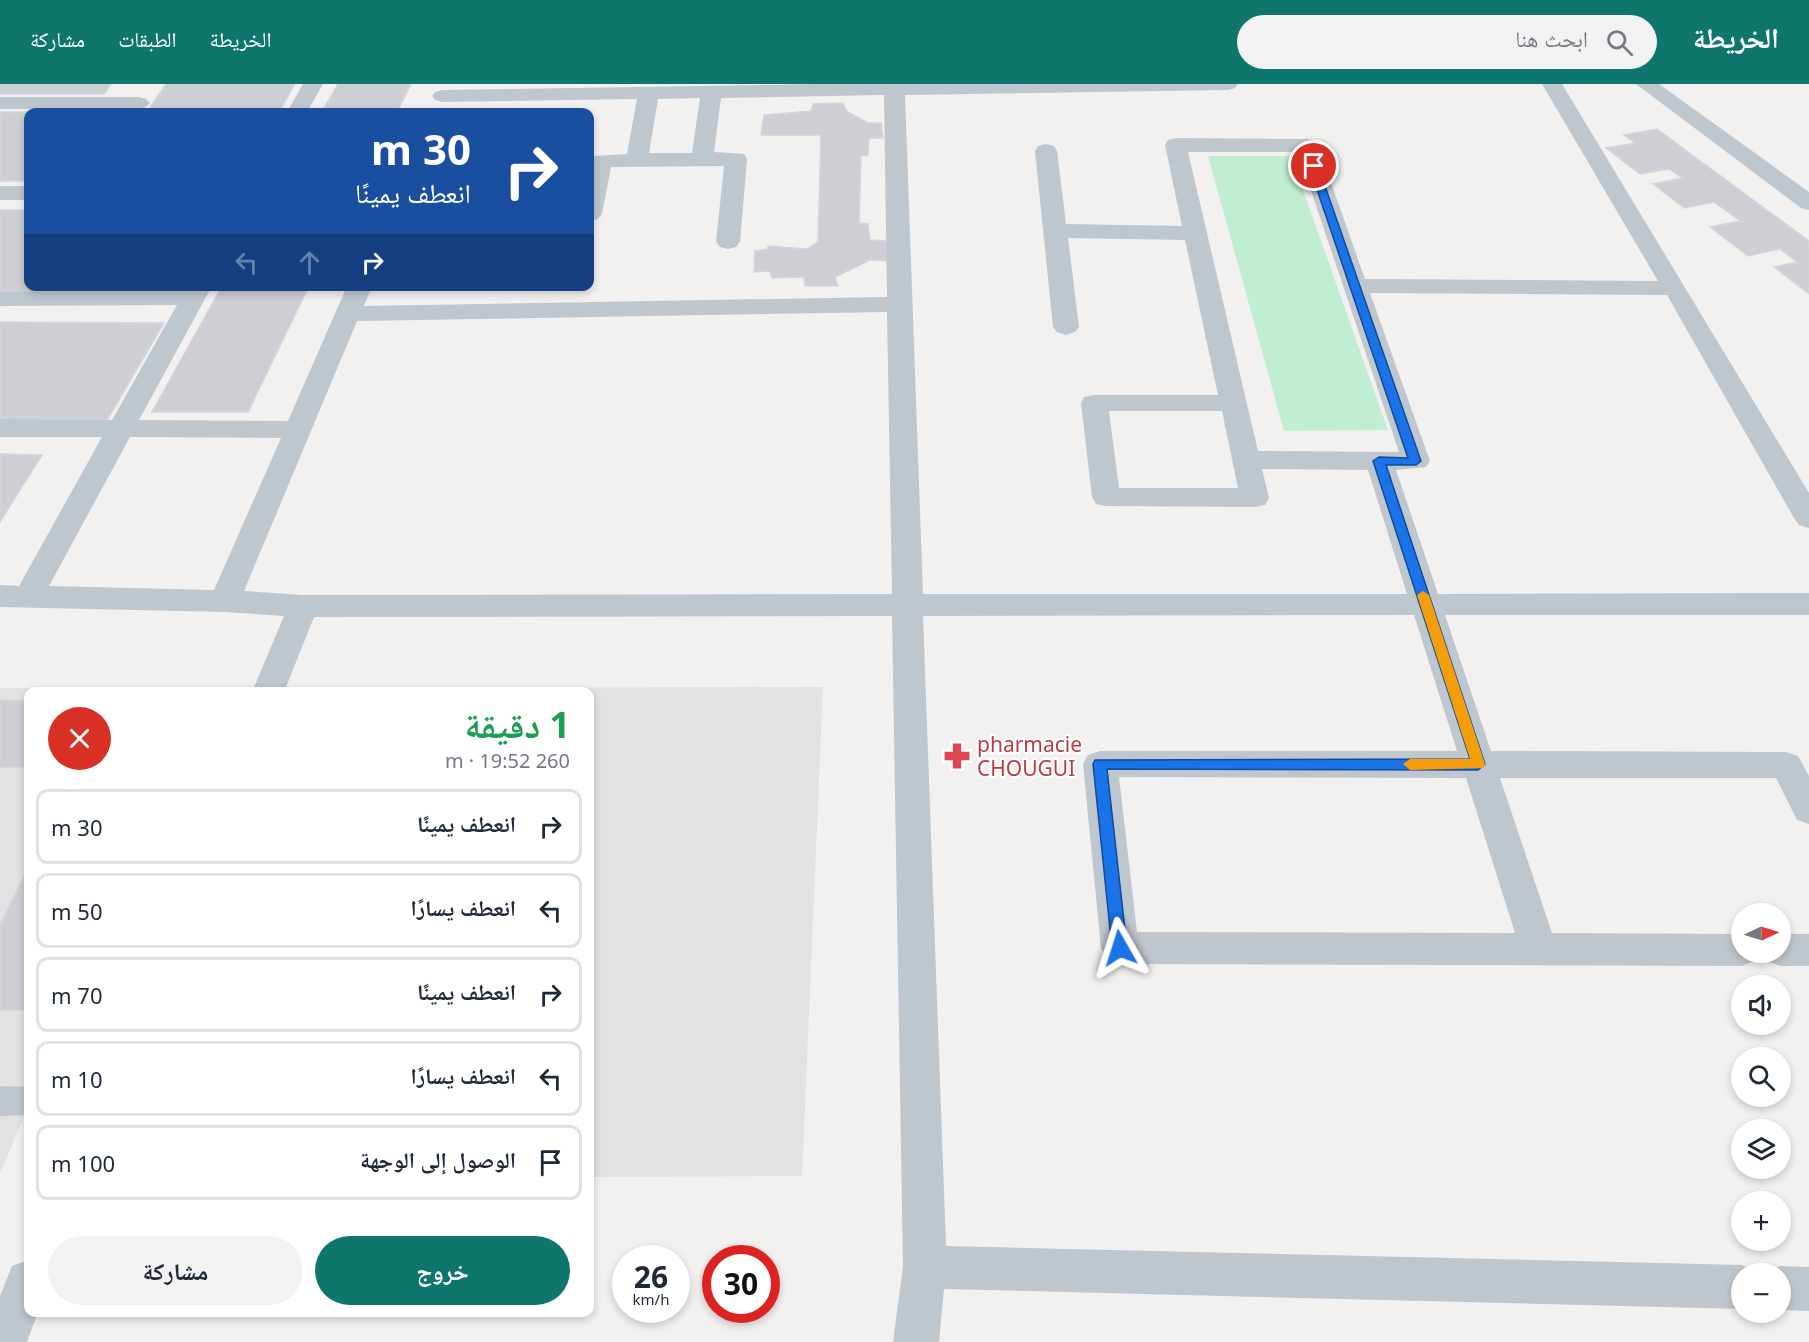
<!DOCTYPE html>
<html lang="ar">
<head>
<meta charset="utf-8">
<style>
	body { margin:0; font-family:"Noto Sans","Noto Naskh Arabic",sans-serif; background:#f2f2f3; color:#1f2937; direction:rtl; height:100vh; display:flex; flex-direction:column; font-size:22px; white-space:nowrap }
	* { box-sizing:border-box; margin:0 }
	p { font-size:20px; color:#747a83 }
	.icon { flex:none; width:33px; height:33px; fill:none; stroke:currentColor; stroke-width:2; stroke-linecap:round; stroke-linejoin:round }
	.map { position:relative; flex:1; overflow:hidden; direction:ltr }
	.panel { position:absolute; left:24px; top:603px; width:570px; height:630px; display:flex; flex-direction:column; background:#fff; border-radius:12px; box-shadow:0 3px 9px #0003; direction:rtl }
	.panel>* { flex:none }
	.banner { position:absolute; left:24px; top:24px; width:570px; height:183px; border-radius:12px; box-shadow:0 3px 9px #0003; direction:rtl; background:#1a4fa0; color:#fff; overflow:hidden }
	.needle { width:39px; rotate:86deg }
	.buttons { position:absolute; left:1731px; top:819px; display:grid; gap:12px }
	.buttons a { display:grid; place-items:center; width:60px; height:60px; border-radius:50%; background:#fff; box-shadow:0 3px 9px #0003; font-size:30px }
	.speed { position:absolute; left:612px; top:1161px; display:flex; gap:12px; font-size:30px; font-weight:700; text-align:center }
	.speed>* { display:grid; place-content:center; width:78px; height:78px; border-radius:50%; background:#fff; box-shadow:0 3px 9px #0003; line-height:1 }
	.speed small { font-size:15px; font-weight:400 }
	.speed .limit { border:9px solid #d22; background:#fff; color:#111 }
	.pin { position:absolute; display:grid; place-items:center; width:51px; height:51px; color:#fff; margin:-26px; border:3px solid #fff; border-radius:50%; box-shadow:0 2px 6px #0007 }
	.me { position:absolute; width:66px; margin:-33px; rotate:354deg; stroke-linejoin:round; filter:drop-shadow(0 0 4px #0008) }
	.turn { display:flex; align-items:center; gap:21px; height:126px; padding:0 24px; font-size:27px }
	.turn .icon { width:78px; height:78px; stroke-width:2.5 }
	.turn b { display:block; font-size:42px; line-height:51px }
	.lanes { display:flex; align-items:center; height:57px; padding:0 24px; background:#0003; justify-content:center; gap:30px; direction:ltr }
	.lanes .off { opacity:.35 }
	.round { display:grid; place-items:center; flex:none; width:63px; height:63px; border-radius:32px; background:#f2f2f3 }
	.head { display:flex; align-items:center; justify-content:space-between; height:102px; padding:0 24px }
	h1 { font-size:36px; font-weight:700; line-height:45px; color:#1e9e55 }
	.action { display:flex; gap:12px; margin-top:auto; padding:12px 24px }
	.action a { flex:1; height:69px; border-radius:36px; background:#0f766e; color:#fff; font-size:24px; font-weight:700; line-height:69px; text-align:center }
	.action a+a { background:#f2f2f3; color:#1f2937 }
	ul { padding:0; list-style:none }
	li { display:flex; align-items:center; gap:18px; height:75px; margin:0 12px 9px; padding:0 12px; border:3px solid #e0e1e3; border-radius:12px }
	li div { flex:1 }
	li b { display:block; font-size:22px }
	li em { font-style:normal }
	header { display:flex; align-items:center; gap:36px; box-sizing:border-box; height:84px; padding:0 30px; background:#0f766e; color:#fff }
	header strong { font-size:28px }
	nav { display:flex; gap:33px; margin-inline-start:auto; font-size:21px }
	.search { width:420px; height:54px; background:#f2f2f3; display:flex; align-items:center; gap:15px; box-sizing:border-box; padding:0 21px; border-radius:33px; color:#747a83; font-size:22px }
	.map>svg:first-child { display:block }
	.education { fill:#e3e1e2 }
	.green { fill:#c1eed3 }
	.building { fill:#cdcfd4; stroke:#d5d6db; stroke-width:1.5 }
	.lines { fill:none; stroke-linecap:round; stroke-linejoin:round }
	.lane { fill:#bfc7ce; fill-rule:evenodd }
	.street { fill:#bfc7ce; fill-rule:evenodd }
	.route { fill:#1a73e8; stroke:#114b97; stroke-width:1.5 }
	.slow { fill:#f59e0b }
	.labels { text-anchor:middle; dominant-baseline:central; stroke-width:4.5; stroke-linejoin:round; paint-order:stroke }
	.health-label { font-size:21px; fill:#be3a42; stroke:#fff; text-anchor:start }
</style>
</head>
<body>
<header>
<strong>الخريطة</strong>
<div class="search"><svg class="icon" aria-label="search" viewBox="0 0 24 24"><circle cx="10" cy="10" r="6"/><path d="M15 15l6 6"/></svg>ابحث هنا</div>
<nav><a>الخريطة</a><a>الطبقات</a><a>مشاركة</a></nav>
</header>
<div class="map">
<svg width="1809" height="1258" viewBox="0 0 1809 1258">
	<rect width="100%" height="100%" fill="#f3f0f0"/>
	<path class="education" d="M823,603L802,1092L590,1093V608L336,607L337,604Z
		M0,604L127,605L125,608H28V1024L0,1089Z"/>
	<path class="green" d="M1208,72H1291L1388,346L1284,347Z"/>
	<path class="building" d="M0,0H111L104,10H0Z
		M166,0H295L279,28H147Z
		M338,0H411L397,28H322Z
		M843,19L846,27L868,39H881L883,54H869L868,71L861,72L859,139L868,140L870,156L887,157V177L870,176L835,193L838,202H805L804,193L772,194L770,187L754,188L755,167L768,165V162L807,165L818,158L821,51H761L764,31L811,27L813,20Z
		M0,28H89H28V97H0Z
		M1657,45L1809,157V210L1774,183L1797,178L1780,165L1748,172L1710,143L1740,137L1714,118L1684,124L1653,100L1682,94L1669,85L1640,90L1606,64L1635,59L1624,51Z
		M0,126H28V202H173L170,209L0,208Z
		M222,202H309L248,328H152Z
		M0,238L164,239L106,338L0,337Z
		M0,370L42,371L0,438Z
		M0,616L28,617V683H0Z
		M28,783V926H0V841Z"/>
	<g class="lines">
		<path class="lane" d="M0,1002L28,1003V1031L0,1032Z"/>
		<path class="street" d="M303,0H323L307,28H287Z
			M820,0H1238L1235,4L1228,6L905,11L923,510H1407L1368,386L1262,385L1269,414L1265,421L1255,423L1106,422L1096,420L1092,413L1081,319L1084,313L1094,311H1218L1185,156L1068,154L1079,243L1075,248L1066,251L1057,248L1053,243L1035,67L1038,62L1046,60L1054,62L1057,67L1066,140L1182,142L1165,61L1168,56L1176,54L1307,55L1315,57L1318,62L1365,195L1658,197L1542,0H1562L1809,409V444L1799,441L1794,434L1667,211L1370,209L1430,377L1426,383L1396,386L1438,510L1809,509V531H1445L1491,667L1786,668L1798,672L1809,692V740L1797,736L1776,694H1500L1552,849L1742,850V868H1760L1755,877L1742,882L1120,880L1107,875L1101,864L1083,680L1088,671L1100,667H1457L1414,531L923,532L946,1162L1742,1181L1759,1190H1742V1225L944,1205L939,1258H893L903,1183L892,532L314,533L284,608H252L284,532L225,528L0,523V501L19,502L102,353H0V335L112,336L177,221L0,222V208L186,206L187,202H212L139,336L288,337L347,202H372L364,222L887,213L884,11L721,14L714,68L744,70L747,75L740,158L736,163L728,165L720,163L716,158L724,82L611,83L602,130L598,135L590,137V77L593,72L627,70L637,15L442,18L435,16L432,12L435,8L442,6ZM700,14L692,69H649L658,15ZM1188,68H1298L1399,368L1258,367ZM887,228L892,510L303,511L244,507L357,237ZM1109,327H1222L1238,404H1119ZM130,353L281,354L214,506L49,502ZM1119,693L1466,694L1515,849L1137,848Z
			M1636,0H1659L1809,108V126L1801,124Z
			M0,13H139L146,15L150,19L146,23L139,25H0Z
			M0,102H28V116H0Z
			M1780,850H1809V882H1780L1767,877L1762,868H1780Z
			M28,1176V1228H38L27,1258H0V1212L12,1182Z
			M1780,1182L1809,1183V1227L1780,1226V1190H1764Z"/>
	</g>
	<path class="route" d="M1314,79L1318,82L1421,377L1416,381H1386L1485,680L1478,686L1107,685L1127,864L1125,869L1120,871L1114,869L1112,864L1093,680L1095,676L1470,675L1373,377L1379,373L1408,374L1309,82Z"/>
	<path class="slow" d="M1423,507L1429,511L1485,680L1483,684L1410,686L1403,680L1410,675H1470L1417,511Z"/>
	<defs>
		<g id="pharmacy-bare" transform="scale(2.07)"><path d="M-2-6h4v4h4v4h-4v4h-4v-4h-4v-4h4Z" fill="#e0444e" stroke="#fff" stroke-width="2.5" paint-order="stroke"/></g>
	</defs>
	<g fill-rule="evenodd">
		<use href="#pharmacy-bare" x="957" y="672"/>
	</g>
	<g class="labels">
		<g class="health-label">
			<text x="977" y="660">pharmacie<tspan x="977" dy="24">CHOUGUI</tspan></text>
		</g>
	</g>
</svg>
<div class="buttons">
<a><svg class="needle" viewBox="-14 -14 28 28"><path d="M0-13l5 13h-10z" fill="#e53935"/><path d="M0 13l5-13h-10z" fill="#747a83"/></svg></a>
<a><svg class="icon" aria-label="sound" viewBox="0 0 24 24"><path d="M4 9h4l5-4v14l-5-4H4zM17 9q2 3 0 6"/></svg></a>
<a><svg class="icon" aria-label="search" viewBox="0 0 24 24"><circle cx="10" cy="10" r="6"/><path d="M15 15l6 6"/></svg></a>
<a><svg class="icon" aria-label="layers" viewBox="0 0 24 24"><path d="M12 4l9 5-9 5-9-5zM3 14l9 5 9-5"/></svg></a>
<a>+</a>
<a>−</a>
</div>
<div class="speed"><div>26<small>km/h</small></div><div class="limit">30</div></div>
<div class="pin" style="left:1314px;top:82px;background:#d93025"><svg class="icon" aria-label="arrive" viewBox="0 0 24 24"><path d="M6 21V4h12l-3 4 3 4H6"/></svg></div>
<svg class="me" style="left:1120px;top:864px" viewBox="-20 -20 40 40"><path d="M0-17L14 15 0 8-14 15z" fill="#1a73e8" stroke="#fff" stroke-width="4"/></svg>
<div class="banner">
<div class="turn"><svg class="icon" aria-label="right" viewBox="0 0 24 24"><path d="M7 20v-9h11M14 6l5 5-5 5"/></svg><div><b>30 m</b>انعطف يمينًا</div></div>
<div class="lanes"><svg class="icon off" aria-label="left" viewBox="0 0 24 24"><path d="M17 20v-9H6M10 6l-5 5 5 5"/></svg><svg class="icon off" aria-label="ahead" viewBox="0 0 24 24"><path d="M12 20V5M6 11l6-6 6 6"/></svg><svg class="icon" aria-label="right" viewBox="0 0 24 24"><path d="M7 20v-9h11M14 6l5 5-5 5"/></svg></div>
</div>
<section class="panel">
<div class="head"><div><h1>1 دقيقة</h1><p>260 m · 19:52</p></div><a class="round" style="background:#d93025;color:#fff"><svg class="icon" aria-label="close" viewBox="0 0 24 24"><path d="M6 6l12 12M18 6L6 18"/></svg></a></div>
<ul>
<li><svg class="icon" aria-label="right" viewBox="0 0 24 24"><path d="M7 20v-9h11M14 6l5 5-5 5"/></svg><div><b>انعطف يمينًا</b></div><em>30 m</em></li>
<li><svg class="icon" aria-label="left" viewBox="0 0 24 24"><path d="M17 20v-9H6M10 6l-5 5 5 5"/></svg><div><b>انعطف يسارًا</b></div><em>50 m</em></li>
<li><svg class="icon" aria-label="right" viewBox="0 0 24 24"><path d="M7 20v-9h11M14 6l5 5-5 5"/></svg><div><b>انعطف يمينًا</b></div><em>70 m</em></li>
<li><svg class="icon" aria-label="left" viewBox="0 0 24 24"><path d="M17 20v-9H6M10 6l-5 5 5 5"/></svg><div><b>انعطف يسارًا</b></div><em>10 m</em></li>
<li><svg class="icon" aria-label="arrive" viewBox="0 0 24 24"><path d="M6 21V4h12l-3 4 3 4H6"/></svg><div><b>الوصول إلى الوجهة</b></div><em>100 m</em></li>
</ul>
<div class="action"><a>خروج</a><a>مشاركة</a></div>
</section>
</div>
</body>
</html>
